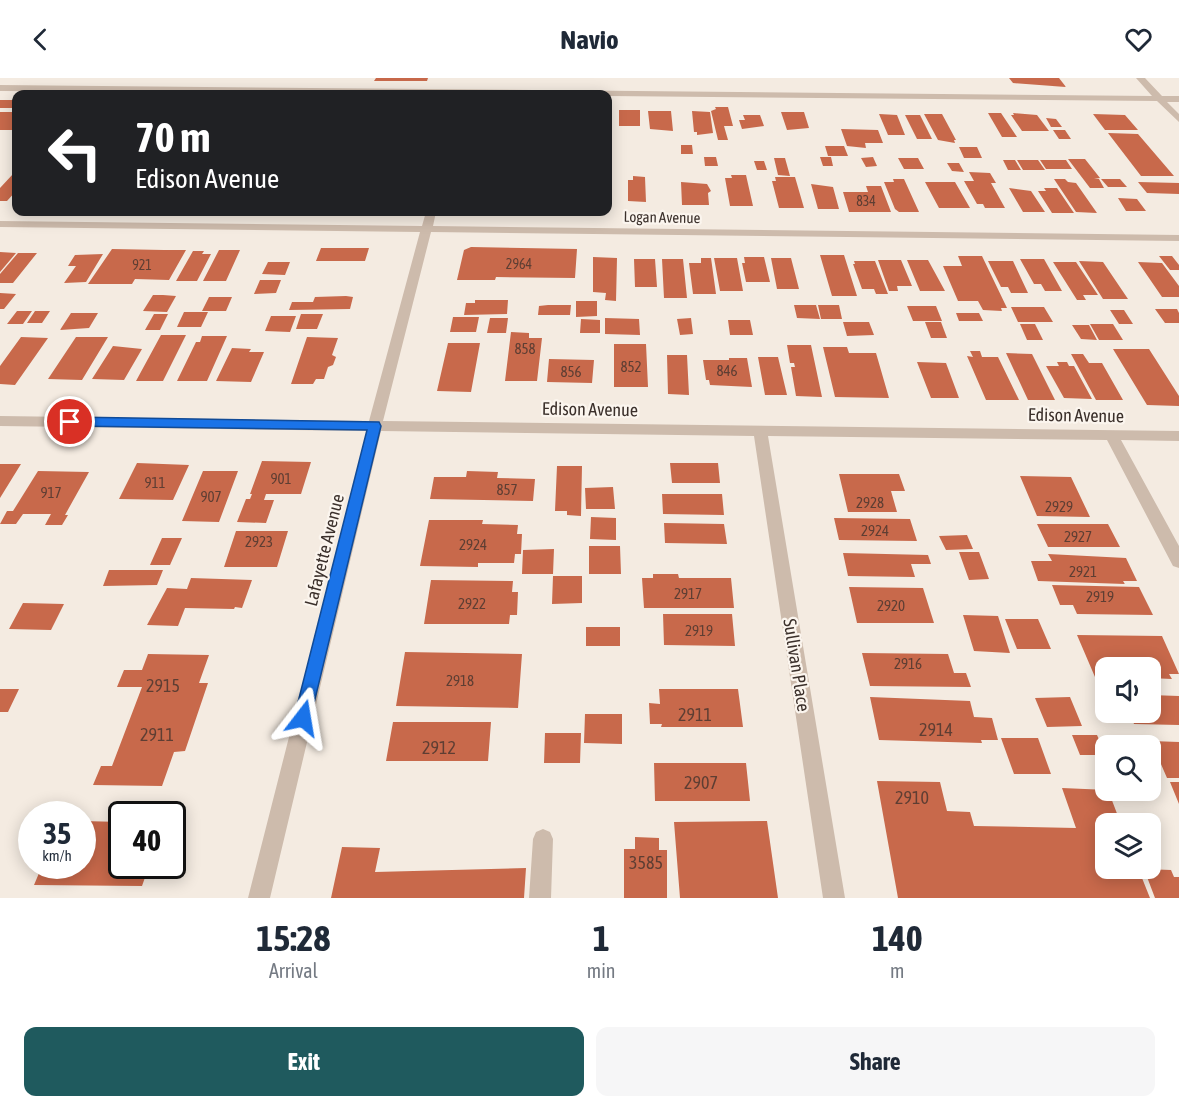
<!DOCTYPE html>
<html lang="en">
<head>
<meta charset="utf-8">
<style>
	body { margin:0; font-family:"Asap Condensed",sans-serif; background:#f6f6f7; color:#1f2937; height:100vh; display:flex; flex-direction:column; font-size:22px; white-space:nowrap }
	* { box-sizing:border-box; margin:0 }
	p { font-size:20px; color:#747a83 }
	.icon { flex:none; width:33px; height:33px; fill:none; stroke:currentColor; stroke-width:2; stroke-linecap:round; stroke-linejoin:round }
	.map { position:relative; height:820px; overflow:hidden }
	.details { display:flex; flex-direction:column; background:#fff; flex:1 }
	.details>* { flex:none }
	.banner { position:absolute; left:12px; top:12px; width:600px; height:126px; border-radius:12px; box-shadow:0 3px 15px #0003; background:#202124; color:#fff; overflow:hidden }
	.fabs { position:absolute; left:1095px; top:579px; display:grid; gap:12px }
	.fabs a { display:grid; place-items:center; width:66px; height:66px; border-radius:12px; background:#fff; box-shadow:0 3px 15px #0003; font-size:30px }
	.speed { position:absolute; left:18px; top:723px; display:flex; gap:12px; font-size:30px; font-weight:700; text-align:center }
	.speed>* { display:grid; place-content:center; width:78px; height:78px; border-radius:50%; background:#fff; box-shadow:0 3px 15px #0003; line-height:1 }
	.speed small { font-size:15px; font-weight:400 }
	.speed .limit { border:3px solid #111; border-radius:9px; background:#fff; color:#111 }
	.pin { position:absolute; display:grid; place-items:center; width:51px; height:51px; color:#fff; margin:-26px; border:3px solid #fff; border-radius:50%; box-shadow:0 2px 6px #0007 }
	.me { position:absolute; width:66px; margin:-33px; rotate:14deg; stroke-linejoin:round; filter:drop-shadow(0 0 4px #0008) }
	.turn { display:flex; align-items:center; gap:21px; height:126px; padding:0 24px; font-size:27px }
	.turn .icon { width:78px; height:78px; stroke-width:2.5 }
	.turn b { display:block; font-size:42px; line-height:51px }
	.eta { display:flex; justify-content:space-evenly; align-items:center; height:102px; text-align:center }
	.eta b { font-size:36px; font-weight:700; line-height:42px }
	.button { display:flex; gap:12px; margin-top:auto; padding:12px 24px }
	.button a { flex:1; height:69px; border-radius:12px; background:#1f5a5e; color:#fff; font-size:24px; font-weight:700; line-height:69px; text-align:center }
	.button a+a { background:#f6f6f7; color:#1f2937 }
	header { display:flex; justify-content:space-between; align-items:center; height:78px; padding:0 24px; background:#fff; font-size:27px; font-weight:700 }
	.map>svg:first-child { display:block }
	.building { fill:#c8694b }
	.lines { fill:none; stroke-linecap:round; stroke-linejoin:round }
	.minor { fill:#cdbbac; fill-rule:evenodd }
	.route { fill:#1a73e8; stroke:#114b97; stroke-width:1.5 }
	.labels { text-anchor:middle; dominant-baseline:central; stroke-width:4.5; stroke-linejoin:round; paint-order:stroke }
	.far-number-label { font-size:14px; fill:#5e3e33 }
	.far-street-label { font-size:15px; fill:#3b302b; stroke:#fbf5ee }
	.number-label { font-size:15px; fill:#5e3e33 }
	.street-label { font-size:18px; fill:#3b302b; stroke:#fbf5ee }
	.near-number-label { font-size:18px; fill:#5e3e33 }
</style>
</head>
<body>
<header><svg class="icon" aria-label="back" viewBox="0 0 24 24"><path d="M15 5l-7 7 7 7"/></svg>Navio<svg class="icon" aria-label="heart" viewBox="0 0 24 24"><path d="M12 20l-8-8c-3-5 5-10 8-4 3-6 11-1 8 4z"/></svg></header>
<div class="map">
<svg width="1179" height="820" viewBox="0 0 1179 820">
	<rect width="100%" height="100%" fill="#f4ebe1"/>
	<path class="building" d="M376,0H428L427,3H374Z
		M1009,0H1059L1066,9L1013,5Z
		M0,22H16V30H0Z
		M715,29H728L733,48H724L728,62H718L711,33L716,31Z
		M619,32H640V48H619Z
		M648,33H671L673,53L650,51Z
		M692,33L710,34L713,55L697,57V54H694Z
		M0,34H16V52H0Z
		M781,34H804L809,50L787,52Z
		M988,35H1001L1017,59H1002Z
		M1013,35L1037,37L1049,53H1022L1011,37H1014Z
		M879,36L897,37L905,57H888Z
		M924,36H942L956,62H954L955,65L938,62Z
		M1093,36L1125,37L1138,52H1105Z
		M743,37H760L764,48L742,51L739,42H745Z
		M905,37H920L932,61H917Z
		M1046,40L1056,41L1062,49H1051Z
		M841,51L878,52L883,65H865L866,70L847,68Z
		M1053,52H1065L1071,61H1059Z
		M1108,55L1138,56L1174,98H1141Z
		M681,67H692L693,76H681Z
		M825,68H844L848,78H828Z
		M959,69H977L982,80H964Z
		M704,79H716L718,88H705Z
		M820,79H831L833,88H823Z
		M873,79L877,88L866,89L861,80Z
		M774,80H785L790,98L778,97Z
		M898,80H918L924,91H904Z
		M1068,81H1085L1100,100L1094,101H1099L1104,110H1090Z
		M1003,82H1015L1021,92H1008Z
		M1017,82H1038L1045,92H1023Z
		M1040,82H1066L1072,91H1046Z
		M754,83H764L767,92H757Z
		M947,85H959L964,94L952,93Z
		M969,94L990,95L996,105H991L1005,130H985L983,126H977L964,103H974Z
		M13,96H16V113L7,123H0V110Z
		M731,97H746L753,128H730L725,100H732Z
		M633,98L645,99L646,124L628,123V102H633Z
		M775,99H795L804,130H779L772,103H776Z
		M893,101H904L919,134H899L895,131L884,104H894Z
		M1054,101H1065L1068,104L1076,105L1097,135L1076,134Z
		M1101,101H1120L1127,109H1108Z
		M681,104L707,106L711,113L708,115L709,127H682Z
		M925,104H955L970,130H939Z
		M1138,104L1179,105V116L1147,115Z
		M811,106L833,109L839,131H818Z
		M866,108H881L891,134H849L843,114H868Z
		M1009,110L1031,113L1045,134H1023Z
		M1044,110H1057L1074,135H1052L1038,113H1046Z
		M1118,120L1137,121L1146,133H1126Z
		M471,169L577,171L575,200L496,199L495,202H457L464,172Z
		M321,170H369L365,183H316Z
		M112,171L164,172H186L169,202L135,201L132,206H88Z
		M219,172H240L226,203H203Z
		M193,173H204L202,176H211L197,203H176Z
		M0,174L16,175L0,194Z
		M18,175H37L13,205H0V196Z
		M103,176L86,204L64,205L76,188H68L75,177Z
		M820,177H844L857,218H832Z
		M958,178H982L1007,230H1001L1002,233L983,232L978,223H958L943,188H962Z
		M1159,178H1172L1179,187V192H1170Z
		M593,179L617,180L616,223L605,222L606,215L593,214Z
		M744,179H764L770,204H746L742,185H745Z
		M701,180H711L716,216H693L689,185H701Z
		M714,180H737L743,213H720Z
		M771,180H791L799,211H777Z
		M634,181H655L657,209H635Z
		M662,181H683L687,220H664Z
		M1020,181H1044L1062,213H1045L1041,206H1034Z
		M878,182H901L912,208H897L898,213H889Z
		M907,182H928L945,213H920Z
		M854,183H875L888,216H876L874,211H862L853,186H855Z
		M988,183H1013L1028,215H1011L1008,209H1001Z
		M1079,183L1103,184L1128,221H1103Z
		M268,184H290L285,197L262,196Z
		M1053,184H1076L1098,217H1083L1086,222H1077Z
		M1138,184L1162,185L1179,208V219H1162Z
		M260,202H281L276,215L254,216Z
		M0,215L16,216L4,231H0Z
		M153,217H163L176,218L167,234L143,233Z
		M209,219H232L226,233H202Z
		M315,219L346,218L353,219L350,231L289,232L292,224H313Z
		M475,222H508L507,236L464,237L466,225H475Z
		M576,223H597V238L576,239Z
		M548,227H571L570,237H538L539,228Z
		M794,227H816L820,241L797,240Z
		M818,227H839L842,241H821Z
		M907,228H936L942,243H913Z
		M1011,229H1044L1053,244H1018Z
		M1155,231H1177L1179,235V245H1165Z
		M1110,232H1124L1133,246H1119Z
		M17,233H32L23,246H7Z
		M35,233H50L42,245H27Z
		M184,234H208L201,249H177Z
		M71,235H98L89,250L60,252Z
		M956,235H979L983,243H959Z
		M154,236H168L160,252H145Z
		M301,236H323L317,251H296Z
		M271,238H296L290,254L265,253Z
		M453,239H479L476,254H450Z
		M490,240H508L506,255H487Z
		M605,240L639,241L640,257L605,256Z
		M691,240L693,256L680,257L677,241Z
		M581,241L600,242V255H580Z
		M728,242H750L753,257H730Z
		M843,244H869L874,257L847,258Z
		M925,244H941L947,260H931Z
		M1020,246H1035L1043,262H1027Z
		M1090,246H1113L1123,262H1099Z
		M1072,247H1089L1097,262L1081,261Z
		M511,254L529,255V260H542L537,303H505Z
		M161,257H186L163,303H136Z
		M202,258H227L207,303H177L196,264H200Z
		M21,259L48,260L15,307L0,306V288Z
		M76,259H108L82,302L48,301Z
		M307,259L338,260L332,277L336,279L333,287L328,289L324,301H316L313,306H291Z
		M448,265H480L471,314L437,313Z
		M614,266H646L648,309H614Z
		M787,267H811L822,319L796,318L791,289H795L794,285H790Z
		M113,268L142,271L124,302L92,301Z
		M823,269H847L849,275H876L889,320L835,319Z
		M232,270L251,271L249,274H264L251,304L216,303Z
		M1113,271H1149L1179,318V328L1147,327Z
		M970,273H980L982,279H998L1019,322H986L967,278L973,279Z
		M1006,275L1032,276L1055,322H1028Z
		M1071,276H1083L1089,285H1102L1123,322H1096Z
		M667,277H687L689,317L668,316Z
		M758,279H778L787,317H765Z
		M729,280H747L752,309L710,307L709,302H706L703,282H729Z
		M549,281L594,282L592,305L547,304Z
		M917,284L946,285L959,320H931Z
		M1057,284H1067L1069,288H1074L1092,321L1064,320L1046,288H1059Z
		M262,383L311,384L301,416H266L264,422H274L266,445L237,444L246,421H250L252,416H250Z
		M137,385L189,387L173,422L119,421Z
		M670,385H718L720,405H672Z
		M0,386H21L0,420Z
		M557,388H582L581,438L567,437V433H555Z
		M38,393L89,394L65,437H68L62,447H45L51,436H23L16,446H0L7,433H13Z
		M203,393H238L219,444L182,443Z
		M467,393L498,394L497,400L535,401L533,423L430,421L434,399H466Z
		M839,396H899L905,413H891L897,434H848Z
		M1020,398L1071,399L1090,439L1037,438Z
		M613,409L615,431H586L585,410Z
		M662,416H722L724,437L663,436Z
		M591,439L616,440V462L590,461Z
		M834,440L910,441L917,463L839,462Z
		M429,442H483L482,446L518,447L517,456H522L521,476H515L514,485H478V489L420,488Z
		M664,445L724,446L727,466L665,465Z
		M1037,446H1108L1120,469H1048Z
		M236,453H288L277,489H224Z
		M967,457L973,471L946,472L939,458Z
		M162,460H182L170,487H150Z
		M589,468H620L621,496H589Z
		M554,471L553,496H522L523,472Z
		M959,474H979L989,501L969,502Z
		M843,475L928,477L931,486H911L915,499L848,498Z
		M1048,476L1126,480L1137,503H1123L1125,506L1038,503L1031,483H1052Z
		M109,492H163L157,507L103,508Z
		M653,496H678L679,500H731L734,530H644L642,500H653Z
		M553,498H582V525L552,526Z
		M191,500L252,502L242,530L235,529L234,531L185,530L178,548L147,547L167,510L187,511Z
		M431,502L513,503L512,514H518L517,537H510L509,546H424Z
		M1052,507L1139,509L1153,537L1077,536L1073,527H1060Z
		M849,509L923,510L934,545H857Z
		M23,525L64,526L51,552L9,551Z
		M663,536H732L735,568L664,567Z
		M963,537L998,538L1010,575L974,573Z
		M1005,541H1038L1051,571H1017Z
		M586,549H620V568H586Z
		M1077,557L1162,558L1179,596H1169L1172,601L1150,600V590H1106V599H1095Z
		M405,574L522,576L518,630L396,628Z
		M862,575L948,576L954,595H966L971,609L870,608Z
		M148,576L209,577L199,605H208L185,673L174,674L162,708L93,707L101,688H112L142,609H117L124,592H142Z
		M0,611H19L8,634H0Z
		M659,611H738L743,649H661L662,646H650L649,625L660,626Z
		M1150,617L1179,618V647L1134,646L1129,634H1150Z
		M870,619L970,623L974,639L992,640L998,662H981L982,665L879,662Z
		M1070,619L1082,648L1047,649L1035,620Z
		M585,636H622V666L584,665Z
		M393,644H491L488,683H386Z
		M545,655H581L580,685H544Z
		M1072,657H1097L1106,677H1080Z
		M1001,660H1038L1051,696H1014Z
		M1151,663L1179,664V700H1167Z
		M654,685H746L750,723H655Z
		M877,703L940,704L947,733L970,734L974,748L1076,750L1062,710L1108,712L1121,746H1106V790H1138L1150,820H898Z
		M1170,704H1179V726Z
		M82,743L122,744V788H149L142,808L34,807L42,788H82Z
		M767,743L778,820H680L674,744Z
		M635,759L659,760V772H667V820H624V771H635Z
		M342,769L380,770L375,794L526,790L524,820H331Z
		M1144,791L1171,792L1174,799H1179V820H1155Z"/>
	<g class="lines">
		<path class="minor" d="M1136,0H1145L1162,18H1179V24H1167L1179,36V44L1157,23L608,18V16L0,13V7L1152,18Z
			M426,134H436L433,148L1179,157V163L431,154L383,343L1179,353V363L1121,362L1179,468V490L1173,488L1107,362L768,358L845,820H823L754,358L381,353L270,820H248L367,353L0,348V338L369,343L420,154L0,149V143L422,148Z
			M543,751L550,754L553,761L551,820H529L533,761L536,754Z"/>
	</g>
	<path class="route" d="M70,339L379,344L381,348L309,646L303,648L297,646L294,640L367,352L70,348L64,344Z"/>
	<g class="labels">
		<g class="far-number-label">
			<text x="866" y="123">834</text>
			<text x="519" y="186">2964</text>
			<text x="142" y="187">921</text>
		</g>
		<g class="far-street-label">
			<text transform="translate(662 139) rotate(1)">Logan Avenue</text>
		</g>
		<g class="number-label">
			<text x="525" y="270">858</text>
			<text x="631" y="288">852</text>
			<text x="727" y="292">846</text>
			<text x="571" y="293">856</text>
			<text x="281" y="400">901</text>
			<text x="155" y="404">911</text>
			<text x="507" y="411">857</text>
			<text x="51" y="414">917</text>
			<text x="211" y="418">907</text>
			<text x="870" y="424">2928</text>
			<text x="1059" y="428">2929</text>
			<text x="875" y="452">2924</text>
			<text x="1078" y="458">2927</text>
			<text x="259" y="463">2923</text>
			<text x="473" y="466">2924</text>
			<text x="1083" y="493">2921</text>
			<text x="688" y="515">2917</text>
			<text x="1100" y="518">2919</text>
			<text x="472" y="525">2922</text>
			<text x="891" y="527">2920</text>
			<text x="699" y="552">2919</text>
			<text x="908" y="585">2916</text>
			<text x="460" y="602">2918</text>
		</g>
		<g class="street-label">
			<text transform="translate(590 331) rotate(1)">Edison Avenue</text>
			<text transform="translate(1076 337) rotate(1)">Edison Avenue</text>
			<text transform="translate(324 472) rotate(-76)">Lafayette Avenue</text>
			<text transform="translate(797 587) rotate(81)">Sullivan Place</text>
		</g>
		<g class="near-number-label">
			<text x="163" y="607">2915</text>
			<text x="695" y="636">2911</text>
			<text x="936" y="651">2914</text>
			<text x="157" y="656">2911</text>
			<text x="439" y="669">2912</text>
			<text x="701" y="704">2907</text>
			<text x="912" y="719">2910</text>
			<text x="646" y="784">3585</text>
		</g>
	</g>
</svg>
<div class="fabs">
<a><svg class="icon" aria-label="sound" viewBox="0 0 24 24"><path d="M4 9h4l5-4v14l-5-4H4zM17 9q2 3 0 6"/></svg></a>
<a><svg class="icon" aria-label="search" viewBox="0 0 24 24"><circle cx="10" cy="10" r="6"/><path d="M15 15l6 6"/></svg></a>
<a><svg class="icon" aria-label="layers" viewBox="0 0 24 24"><path d="M12 4l9 5-9 5-9-5zM3 14l9 5 9-5"/></svg></a>
</div>
<div class="speed"><div>35<small>km/h</small></div><div class="limit">40</div></div>
<div class="pin" style="left:70px;top:344px;background:#d93025"><svg class="icon" aria-label="arrive" viewBox="0 0 24 24"><path d="M6 21V4h12l-3 4 3 4H6"/></svg></div>
<svg class="me" style="left:303px;top:640px" viewBox="-20 -20 40 40"><path d="M0-17L14 15 0 8-14 15z" fill="#1a73e8" stroke="#fff" stroke-width="4"/></svg>
<div class="banner">
<div class="turn"><svg class="icon" aria-label="left" viewBox="0 0 24 24"><path d="M17 20v-9H6M10 6l-5 5 5 5"/></svg><div><b>70 m</b>Edison Avenue</div></div>
</div>
</div>
<section class="details">
<div class="eta">
<div><b>15:28</b><p>Arrival</p></div>
<div><b>1</b><p>min</p></div>
<div><b>140</b><p>m</p></div>
</div>
<div class="button"><a>Exit</a><a>Share</a></div>
</section>
</body>
</html>
